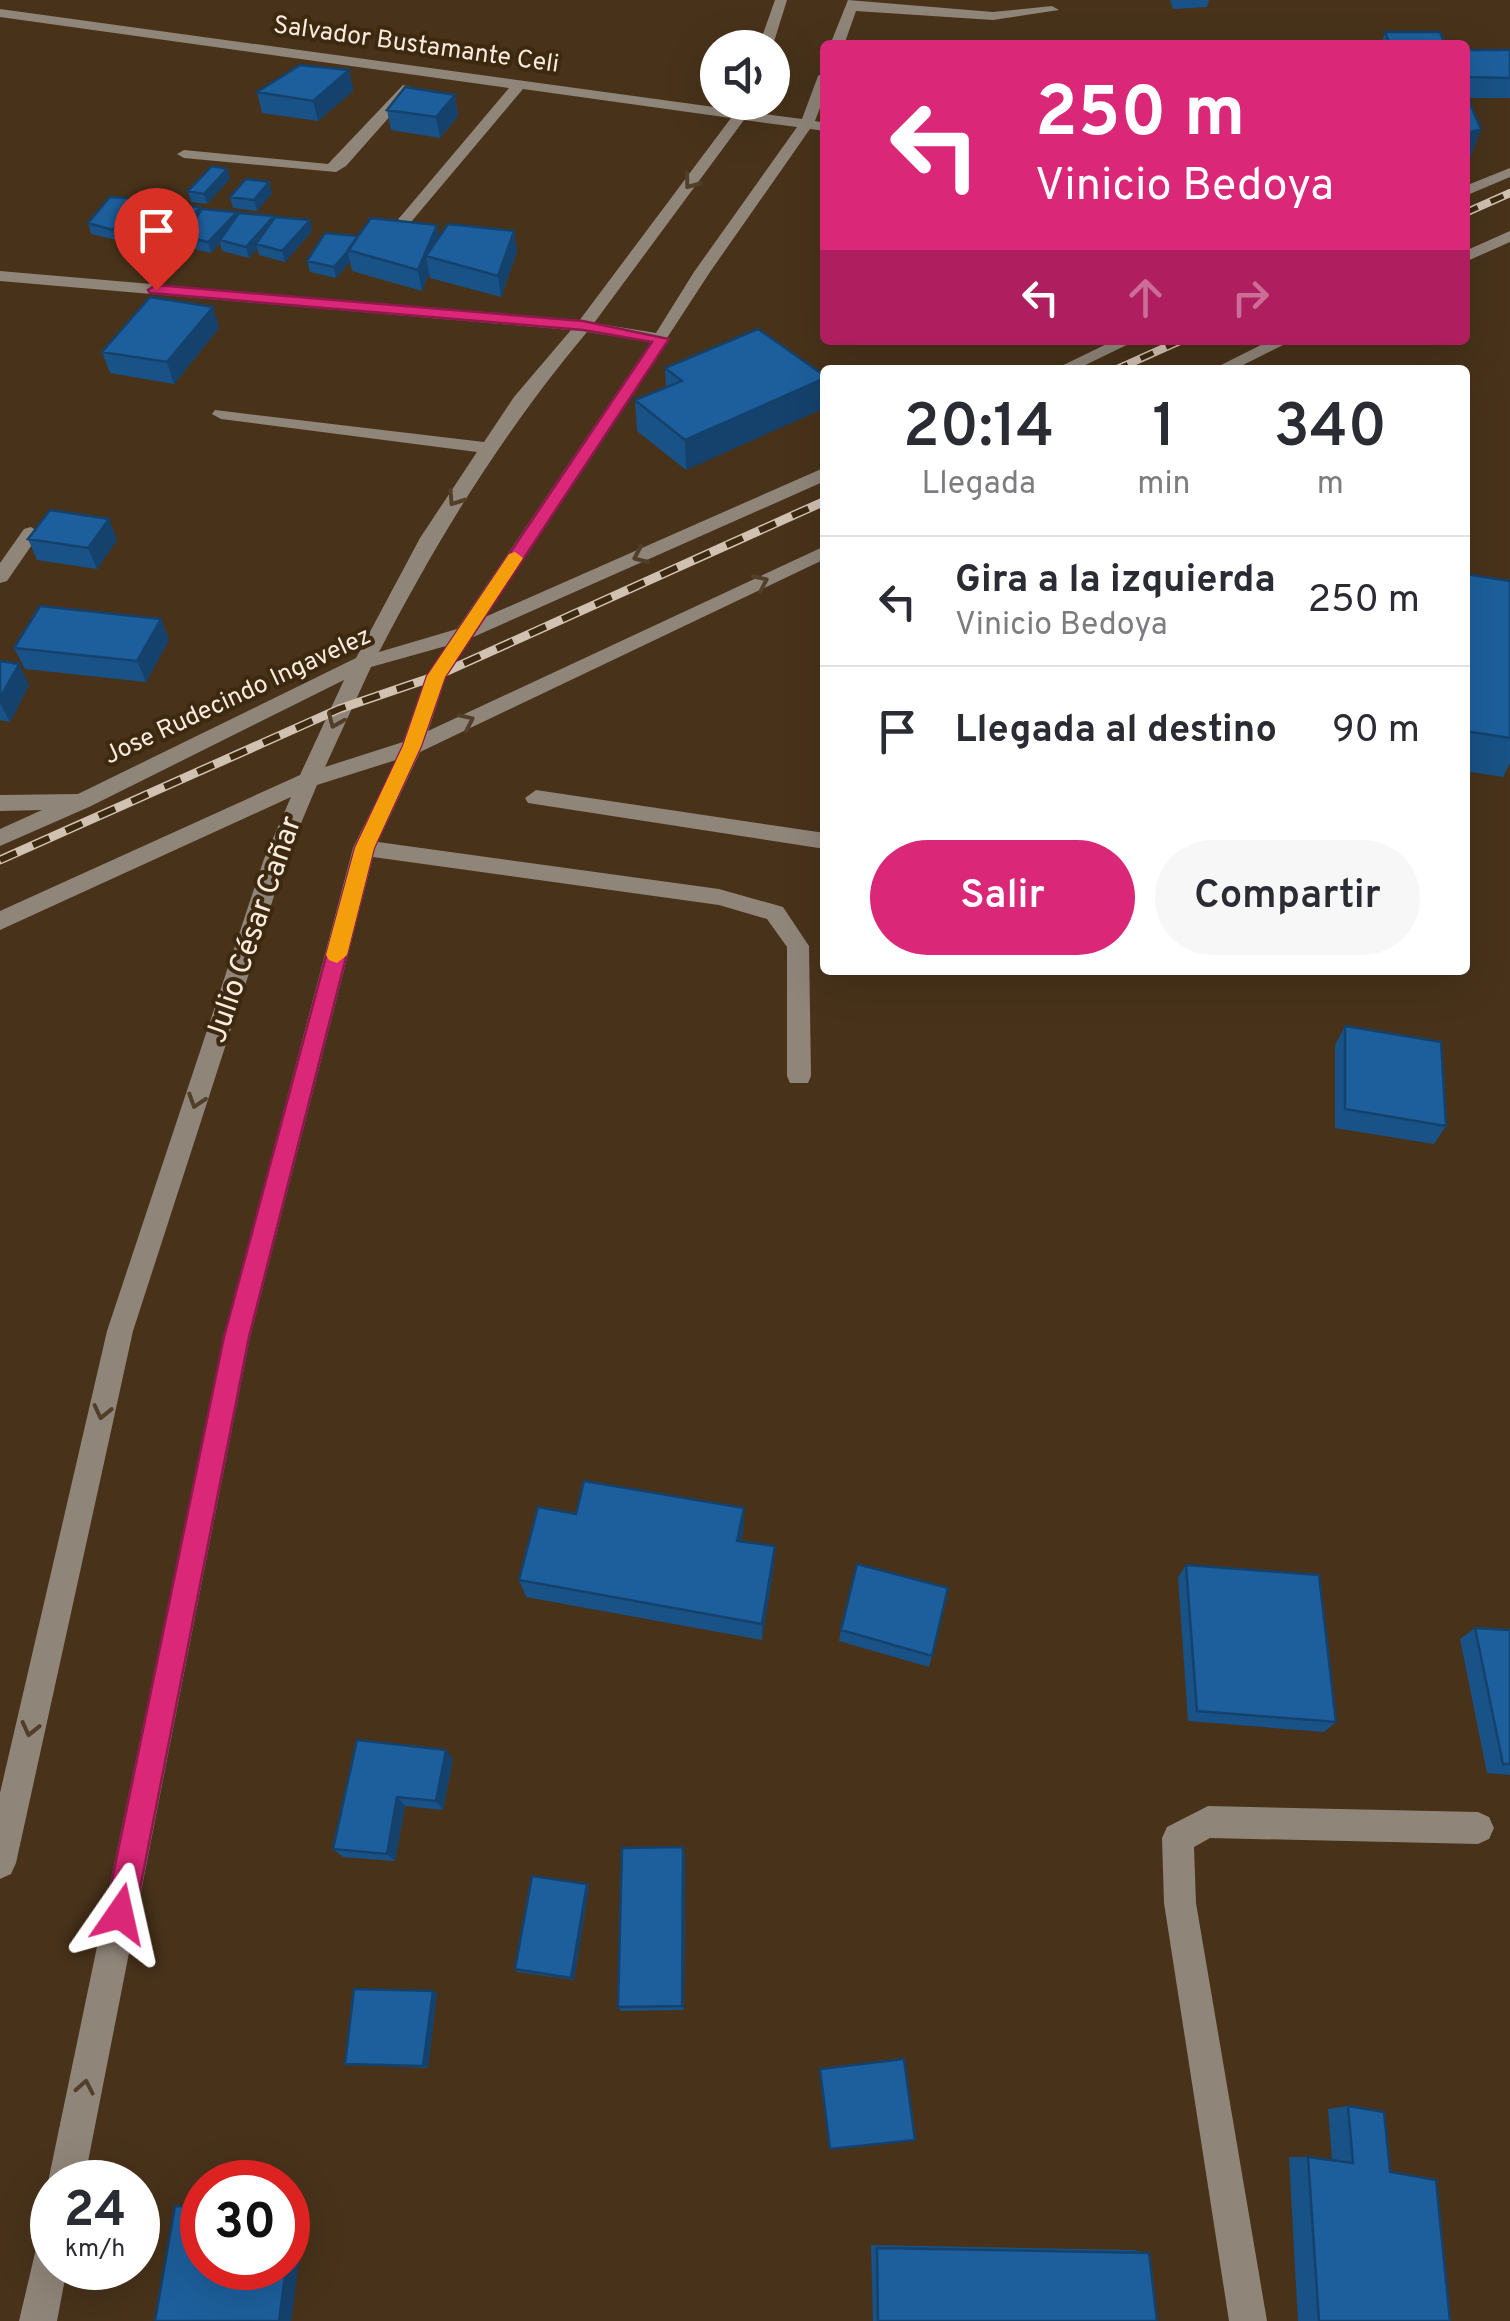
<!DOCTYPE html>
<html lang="es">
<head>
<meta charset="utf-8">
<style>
	body { margin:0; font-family:Overpass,sans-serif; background:#f7f7f7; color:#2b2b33; height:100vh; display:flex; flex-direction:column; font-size:38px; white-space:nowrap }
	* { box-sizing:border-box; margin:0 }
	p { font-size:32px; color:#7c7c81 }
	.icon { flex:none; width:55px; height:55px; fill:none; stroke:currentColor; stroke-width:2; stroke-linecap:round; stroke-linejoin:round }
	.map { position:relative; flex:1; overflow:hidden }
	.sheet { position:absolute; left:820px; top:365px; width:650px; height:610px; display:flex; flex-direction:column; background:#fff; border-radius:10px; box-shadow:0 10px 40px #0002 }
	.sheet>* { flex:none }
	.guide { position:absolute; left:820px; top:40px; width:650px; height:305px; border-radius:10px; box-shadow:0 10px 40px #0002; background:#db2777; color:#fff; overflow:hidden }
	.tools { position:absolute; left:700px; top:30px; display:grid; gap:20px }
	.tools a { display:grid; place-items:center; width:90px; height:90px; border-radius:50%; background:#fff; box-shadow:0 10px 40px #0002; font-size:50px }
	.speed { position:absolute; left:30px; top:2160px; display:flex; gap:20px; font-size:50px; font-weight:700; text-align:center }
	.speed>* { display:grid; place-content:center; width:130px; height:130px; border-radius:50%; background:#fff; box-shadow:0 10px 40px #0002; line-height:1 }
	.speed small { font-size:25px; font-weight:400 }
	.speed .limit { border:15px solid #d22; background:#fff; color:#111 }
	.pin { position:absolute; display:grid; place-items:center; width:85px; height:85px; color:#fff; margin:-102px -42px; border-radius:50% 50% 50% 0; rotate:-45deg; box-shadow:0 0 10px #0007 }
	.pin .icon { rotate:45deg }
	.me { position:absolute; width:110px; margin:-55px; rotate:11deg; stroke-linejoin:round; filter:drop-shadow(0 0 8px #0008) }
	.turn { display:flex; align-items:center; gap:35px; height:210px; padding:0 50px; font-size:45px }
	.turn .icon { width:130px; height:130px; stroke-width:2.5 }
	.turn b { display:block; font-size:70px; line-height:85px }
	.lanes { display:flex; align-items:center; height:95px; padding:0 50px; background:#0003; justify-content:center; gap:50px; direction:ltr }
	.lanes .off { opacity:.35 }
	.eta { display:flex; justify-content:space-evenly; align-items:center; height:170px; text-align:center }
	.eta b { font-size:60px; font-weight:600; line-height:70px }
	.action { display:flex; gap:20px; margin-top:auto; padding:20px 50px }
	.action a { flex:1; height:115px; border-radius:60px; background:#db2777; color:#fff; font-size:40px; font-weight:600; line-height:115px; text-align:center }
	.action a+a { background:#f7f7f7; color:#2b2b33 }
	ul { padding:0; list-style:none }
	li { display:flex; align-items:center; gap:30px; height:130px; padding:0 50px; border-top:2px solid #e1e1e2 }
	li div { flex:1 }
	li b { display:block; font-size:38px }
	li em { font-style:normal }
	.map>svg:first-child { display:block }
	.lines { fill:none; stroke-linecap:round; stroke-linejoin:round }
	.minor { fill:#908579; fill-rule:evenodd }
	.rail-far1-casing { stroke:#d1c1b1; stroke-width:8 }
	.rail-casing { stroke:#d1c1b1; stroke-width:9 }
	.rail-far1 { stroke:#3d2810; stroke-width:5; stroke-dasharray:14; stroke-linecap:butt }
	.rail { stroke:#3d2810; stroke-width:6; stroke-dasharray:18; stroke-linecap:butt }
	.wall { fill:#195286 }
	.shaded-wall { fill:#14426d }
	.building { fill:#1d5f9c; stroke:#14426d; stroke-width:2.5 }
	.oneway { stroke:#523f2a }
	.route { fill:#db2777; stroke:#8e194d; stroke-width:2.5 }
	.slow { fill:#f59e0b }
	.labels { text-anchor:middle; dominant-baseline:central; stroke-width:8; stroke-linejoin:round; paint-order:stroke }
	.far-street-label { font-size:25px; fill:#f9ebdd; stroke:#3d2810 }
	.street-label { font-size:30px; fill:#f9ebdd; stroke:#3d2810 }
</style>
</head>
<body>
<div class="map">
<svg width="1510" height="2321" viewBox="0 0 1510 2321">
	<rect width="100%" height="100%" fill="#48321a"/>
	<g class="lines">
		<path class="minor" d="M775,0H787L772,48H758Z
			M848,0L993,12L1052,6L1059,10L993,20L856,11L844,45H830Z
			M0,9L736,110L739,102H753L749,112L802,119L818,76L825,72V95L815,121L825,123V131L810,129L710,272L485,617L819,470L825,469V481L471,638L446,677L428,731L825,546V559L420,752L378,842L719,889L783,907L809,946L811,1076L808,1083H790L787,1076V947L767,919L719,905L373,857L250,1337L84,2182H52V2192L48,2182L224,1337L353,848L396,760L317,785L286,859L133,1331L16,1863L11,1874L0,1879V1793L107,1331L264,859L291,797L0,930V911L300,775L344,680L89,807L0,846V829L42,810L0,811V795L78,794L356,658L420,538L477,452L221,419L212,414L215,410L484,442L514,397L571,330L0,281V271L579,321L731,118L523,89L411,222L406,224L398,219L401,216L509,88L0,17ZM744,120L797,127L694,272L656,333L594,323ZM587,332L651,342L457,629L379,652C441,533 502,434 587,332ZM446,646L426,676L403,742L325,767L371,667Z
			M403,85L415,88L346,166L336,172L184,158L177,154L184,150L328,164Z
			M1510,168V177L1465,196V186Z
			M1510,231V242L1465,262V251Z
			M1115,340H1137L1075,370H1053Z
			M1271,340H1293L1233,370H1211Z
			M31,527L40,533L7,581L0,583V563L24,529Z
			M536,790L825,833V849L528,803L525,798Z
			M1208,1806L1478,1812L1489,1817L1494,1828L1489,1839L1478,1844L1210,1838L1194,1847L1196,1903L1267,2321H1229L1164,1903L1162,1838L1167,1827Z
			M52,2231V2268H67L57,2321H19L39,2236Z"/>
		<g class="rail-far1-casing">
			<path id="rail-far1" d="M1465,213L1510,193
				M1115,370L1182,340"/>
		</g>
		<g class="rail-casing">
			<path id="rail" d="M0,860L339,709L436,676L825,501"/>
		</g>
		<use href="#rail-far1" class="rail-far1"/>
		<use href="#rail" class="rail"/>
	</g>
	<path class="wall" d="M1170,0H1209L1207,7L1173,9Z
		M1385,32L1445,45H1381Z
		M1465,50H1510V98H1468L1481,129L1470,158L1465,160Z
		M349,70L353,91L318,121L262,113L257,92Z
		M455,95L458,116L440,138L391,130L387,110Z
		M230,179L207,204L191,202L188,191Z
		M272,193L257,211L233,208L230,197Z
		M139,203L171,206L238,215L274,216V219L312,231L285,262L259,255L257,248L249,258L222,251L220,243L211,253L186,247L184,242L179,249L154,243L153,240L149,245L124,238L122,233L117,240L91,234L88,223Z
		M514,231L517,252L501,297L430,278L429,273L422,291L352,271L350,262L336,278L310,272L307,261L358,236L439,238Z
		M219,328L174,384L110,373L102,352Z
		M758,329L686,470L637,431L635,400L666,388L665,368Z
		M28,539L117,540L97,569L37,560Z
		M1465,574L1510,581V763L1503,777L1465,771Z
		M161,619L169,640L146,682L25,669L14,648Z
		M0,661L29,685L10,722L0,720Z
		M1345,1026L1446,1126L1434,1144L1335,1128V1045Z
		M576,1514L744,1527L741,1541L774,1564L762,1640L526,1597L519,1580Z
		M1186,1565L1336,1722L1324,1732L1188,1721L1178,1577Z
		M1475,1628L1510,1630V1775L1487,1773L1460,1639Z
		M841,1630L932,1656L929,1667L839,1641Z
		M357,1740L453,1759L443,1810L405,1806L395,1861L343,1857L333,1849Z
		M685,1854L684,2010L621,2011L618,2007Z
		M589,1887L574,1980L518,1972L515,1969Z
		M437,1993L428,2068L345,2064Z
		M1348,2106L1390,2172L1450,2321H1298L1289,2157H1308L1332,2160L1328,2109Z
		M871,2245L1132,2250L1149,2253L1157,2321H873Z"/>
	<path class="shaded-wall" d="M349,70L353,91L318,121L313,101Z
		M455,95L458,116L440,138L436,117Z
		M1481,129L1470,158L1465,160V134Z
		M227,169L230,179L207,204L204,194Z
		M269,182L272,193L257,211L254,200Z
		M138,199L141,209L120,228L122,233L117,240L113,230Z
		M170,203L173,214L151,232L153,240L149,245L146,234Z
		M200,207L203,218L183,236L184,242L179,249L176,239Z
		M237,212L240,223L220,240V243L211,253L208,242Z
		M274,216L276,227L256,244L257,248L249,258L246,247Z
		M310,220L312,231L285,262L282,251Z
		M437,225L440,246L426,256L429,273L422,291L418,270Z
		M514,231L517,252L501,297L498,276Z
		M348,251L350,262L336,278L334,267Z
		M213,307L219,328L174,384L167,362Z
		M825,378V408L686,470L685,440Z
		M109,519L117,540L97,569L88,548Z
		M161,619L169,640L146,682L137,661Z
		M19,664L29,685L10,722L0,703V698Z
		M744,1508V1527L738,1559L737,1541Z
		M775,1546L774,1564L762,1640V1624Z
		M446,1750L453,1759L443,1810L436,1801Z
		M397,1797L405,1806L395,1861L387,1854Z
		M683,1847L685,1854L684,2010L682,2006Z
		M587,1884L589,1887L574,1980L571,1978Z
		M433,1991L437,1993L428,2068L423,2066Z
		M294,2209H306L291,2321H279Z"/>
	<path class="building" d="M1385,32H1440L1445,45H1390Z
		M1465,50H1510V78L1465,77Z
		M300,65L349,70L313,101L257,92Z
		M405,87L455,95L436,117L387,110Z
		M1465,92L1481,129L1465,134Z
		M212,166L227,169L204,194L188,191Z
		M246,179L269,182L254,200L230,197Z
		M110,197L138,199L113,230L88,223Z
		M142,201L170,203L146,234L120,228Z
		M171,205L200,207L176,239L151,232Z
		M202,209L237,212L208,242L183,236Z
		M239,213L274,216L246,247L220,240Z
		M275,217L310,220L282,251L256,244Z
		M371,218L437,225L418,270L348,250Z
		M448,224L514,231L498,276L426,256Z
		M325,233L358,236L349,250L334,267L307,261Z
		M150,297L213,307L167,362L102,352Z
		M758,329L825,376V378L685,440L635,400L682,381L665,368Z
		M50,510L109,519L88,548L28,539Z
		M1465,574L1510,581V738L1465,731Z
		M40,606L161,619L137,661L14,648Z
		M0,661L19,664L0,698Z
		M1345,1026L1441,1042L1446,1126L1345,1109Z
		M584,1481L744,1508L737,1541L775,1546L762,1624L519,1580L538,1507L576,1514Z
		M857,1564L948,1588L932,1656L841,1630Z
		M1186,1565L1319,1575L1336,1722L1197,1711Z
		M1475,1628L1510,1630V1764H1503Z
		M357,1740L446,1750L436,1801L397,1797L387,1854L333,1849Z
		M683,1847L682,2006L618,2007L622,1848Z
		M532,1876L587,1884L571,1978L515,1969Z
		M354,1989L433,1991L423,2066L345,2064Z
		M904,2059L915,2140L830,2149L820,2069Z
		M1348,2106L1384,2112L1390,2172L1436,2180L1450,2321H1319L1308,2157L1353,2163Z
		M175,2206L202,2207V2268H286L279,2321H155Z
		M288,2209H294L288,2260Z
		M877,2248L1149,2253L1157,2321H878Z"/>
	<defs><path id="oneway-chevron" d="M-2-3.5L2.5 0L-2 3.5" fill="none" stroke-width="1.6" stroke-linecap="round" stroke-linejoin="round" transform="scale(2.5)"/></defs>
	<g class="oneway">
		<use href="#oneway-chevron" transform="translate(691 182) rotate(127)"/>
		<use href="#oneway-chevron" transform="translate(455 499) rotate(124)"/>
		<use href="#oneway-chevron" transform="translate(640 556) rotate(156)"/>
		<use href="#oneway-chevron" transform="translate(761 582) rotate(-25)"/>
		<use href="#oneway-chevron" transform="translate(335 721) rotate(113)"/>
		<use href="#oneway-chevron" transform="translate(467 721) rotate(-25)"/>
		<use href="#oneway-chevron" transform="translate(196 1101) rotate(108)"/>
		<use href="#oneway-chevron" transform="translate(102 1412) rotate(103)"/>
		<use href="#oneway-chevron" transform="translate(30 1729) rotate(103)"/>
		<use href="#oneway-chevron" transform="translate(85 2087) rotate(-79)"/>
	</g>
	<path class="route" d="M156,285L583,321L669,339L445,677L421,746L374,848L249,1337L135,1914L131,1924L120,1928L110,1924L105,1914L224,1337L355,848L403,746L427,676L652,342L583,330L150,293L148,290Z"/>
	<path class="slow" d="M515,552L523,558L445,677L421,746L374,848L347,955L337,963L329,960L326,955L355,848L403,746L427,676L509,554Z"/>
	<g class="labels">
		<g class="far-street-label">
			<text transform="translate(416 46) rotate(8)">Salvador Bustamante Celi</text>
			<text transform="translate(238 697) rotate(-25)">Jose Rudecindo Ingavelez</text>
		</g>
		<g class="street-label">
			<text transform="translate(255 930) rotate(-71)">Julio César Cañar</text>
		</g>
	</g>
</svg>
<div class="tools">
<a><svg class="icon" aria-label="sound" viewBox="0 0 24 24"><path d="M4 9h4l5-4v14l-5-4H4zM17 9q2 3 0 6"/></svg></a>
</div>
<div class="speed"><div>24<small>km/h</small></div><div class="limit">30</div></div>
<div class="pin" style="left:156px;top:290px;background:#d93025"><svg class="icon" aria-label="arrive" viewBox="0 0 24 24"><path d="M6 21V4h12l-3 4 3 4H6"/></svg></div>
<svg class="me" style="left:120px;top:1914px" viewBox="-20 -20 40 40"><path d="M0-17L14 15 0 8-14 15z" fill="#db2777" stroke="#fff" stroke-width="4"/></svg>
<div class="guide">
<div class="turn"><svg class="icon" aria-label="left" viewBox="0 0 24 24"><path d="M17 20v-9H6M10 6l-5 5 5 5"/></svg><div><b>250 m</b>Vinicio Bedoya</div></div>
<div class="lanes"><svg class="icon" aria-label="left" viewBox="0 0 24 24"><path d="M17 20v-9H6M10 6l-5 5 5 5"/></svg><svg class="icon off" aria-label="ahead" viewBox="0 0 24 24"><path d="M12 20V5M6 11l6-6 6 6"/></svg><svg class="icon off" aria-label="right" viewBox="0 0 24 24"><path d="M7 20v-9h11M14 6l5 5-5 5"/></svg></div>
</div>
<section class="sheet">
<div class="eta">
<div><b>20:14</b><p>Llegada</p></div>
<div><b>1</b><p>min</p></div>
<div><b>340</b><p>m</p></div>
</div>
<ul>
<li><svg class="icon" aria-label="left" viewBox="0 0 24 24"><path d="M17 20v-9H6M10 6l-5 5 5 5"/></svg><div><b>Gira a la izquierda</b><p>Vinicio Bedoya</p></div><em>250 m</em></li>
<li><svg class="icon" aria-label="arrive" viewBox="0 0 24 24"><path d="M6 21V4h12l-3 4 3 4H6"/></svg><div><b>Llegada al destino</b></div><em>90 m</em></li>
</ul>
<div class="action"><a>Salir</a><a>Compartir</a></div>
</section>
</div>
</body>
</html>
